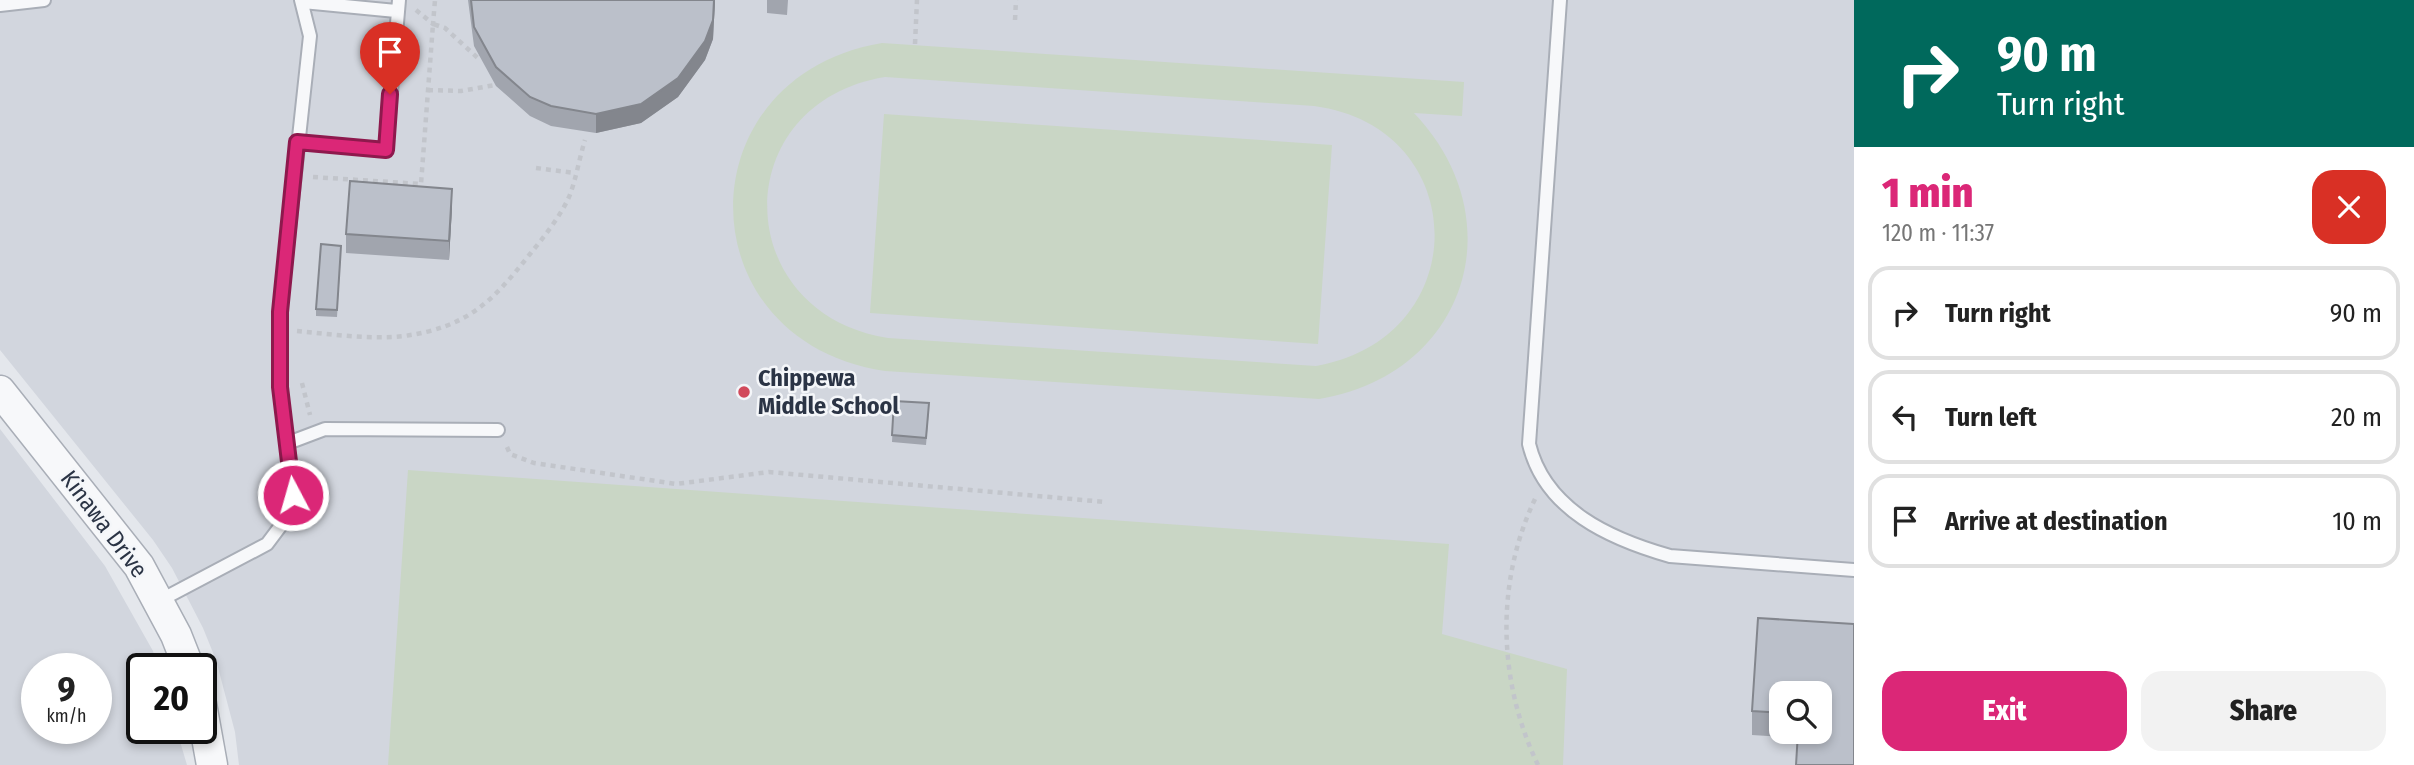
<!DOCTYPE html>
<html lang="en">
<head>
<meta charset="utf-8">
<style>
	body { margin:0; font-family:"Fira Sans Condensed",sans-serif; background:#f2f2f2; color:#222; height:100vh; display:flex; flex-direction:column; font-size:26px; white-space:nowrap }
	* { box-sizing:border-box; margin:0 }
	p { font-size:23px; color:#767676 }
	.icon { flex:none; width:38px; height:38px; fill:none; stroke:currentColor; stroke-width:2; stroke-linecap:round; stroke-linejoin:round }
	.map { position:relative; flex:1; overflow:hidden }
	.side { display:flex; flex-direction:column; background:#fff; width:560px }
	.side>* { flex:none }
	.banner { background:#00695c; color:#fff; overflow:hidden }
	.buttons { position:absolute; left:1769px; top:681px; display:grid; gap:14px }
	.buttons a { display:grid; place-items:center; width:63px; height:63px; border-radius:14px; background:#fff; box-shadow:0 4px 10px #0003; font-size:35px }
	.speed { position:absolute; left:21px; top:653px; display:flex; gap:14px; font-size:35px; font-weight:700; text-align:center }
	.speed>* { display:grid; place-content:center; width:91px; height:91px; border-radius:50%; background:#fff; box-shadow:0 4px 10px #0003; line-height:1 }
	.speed small { font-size:18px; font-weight:400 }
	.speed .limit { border:4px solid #111; border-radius:10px; background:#fff; color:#111 }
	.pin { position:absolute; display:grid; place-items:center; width:60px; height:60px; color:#fff; margin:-72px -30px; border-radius:50% 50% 50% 0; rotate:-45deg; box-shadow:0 0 7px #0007 }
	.pin .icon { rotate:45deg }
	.me { position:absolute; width:77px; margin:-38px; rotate:354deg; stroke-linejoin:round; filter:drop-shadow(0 0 5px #0008) }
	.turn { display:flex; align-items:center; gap:24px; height:147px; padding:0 28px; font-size:32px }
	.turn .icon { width:91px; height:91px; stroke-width:2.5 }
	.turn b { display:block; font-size:49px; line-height:60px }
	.round { display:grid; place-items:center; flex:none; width:74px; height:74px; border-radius:21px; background:#f2f2f2 }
	.headline { display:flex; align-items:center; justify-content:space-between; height:119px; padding:0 28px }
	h1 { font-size:42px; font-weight:800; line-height:52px; color:#db2777 }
	.primary-button { display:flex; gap:14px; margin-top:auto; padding:14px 28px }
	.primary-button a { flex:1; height:80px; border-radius:21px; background:#db2777; color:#fff; font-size:28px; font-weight:800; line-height:80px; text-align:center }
	.primary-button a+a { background:#f2f2f2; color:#222 }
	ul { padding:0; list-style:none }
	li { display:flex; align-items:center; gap:21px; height:94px; margin:0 14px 10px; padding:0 14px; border:4px solid #e0e0e0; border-radius:21px }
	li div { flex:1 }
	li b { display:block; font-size:26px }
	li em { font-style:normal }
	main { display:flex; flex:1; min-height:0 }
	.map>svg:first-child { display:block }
	.built { fill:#d2d6de; fill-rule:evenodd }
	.green { fill:#c9d6c5; fill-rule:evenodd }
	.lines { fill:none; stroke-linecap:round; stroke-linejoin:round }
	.service-casing { stroke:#a9aeb7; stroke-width:16 }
	.tertiary-casing { stroke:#a9aeb7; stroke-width:33 }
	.path { stroke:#c2c5cb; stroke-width:4.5; stroke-dasharray:5 5; stroke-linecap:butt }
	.service { stroke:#f7f8fa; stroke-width:12 }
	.tertiary { stroke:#f7f8fa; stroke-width:30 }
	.wall { fill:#a1a5ae; fill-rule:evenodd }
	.shaded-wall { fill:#83868d }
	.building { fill:#bbc0ca; stroke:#83868d; stroke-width:2 }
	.route-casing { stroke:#8e194d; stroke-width:18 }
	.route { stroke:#db2777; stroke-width:12 }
	.poi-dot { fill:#d1495b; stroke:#f4f6f9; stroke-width:2.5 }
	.labels { text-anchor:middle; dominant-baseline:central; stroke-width:5; stroke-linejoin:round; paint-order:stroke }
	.poi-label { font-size:24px; font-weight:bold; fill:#2b3445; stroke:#f4f6f9; text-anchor:start }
	.street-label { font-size:24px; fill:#2b3445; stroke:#f4f6f9 }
</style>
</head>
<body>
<main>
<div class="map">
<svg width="1854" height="765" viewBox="0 0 1854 765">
	<rect width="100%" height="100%" fill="#e4e7ec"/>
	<path class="built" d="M0,0H1854V765H239L235,732L216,660L203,628L172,568L153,540L0,350ZM1782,693H1820V732H1782Z
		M0,429L105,566L153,651L158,668H142V728H176L187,765H0ZM96,668V728H37V668Z"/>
	<path class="green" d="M882,43L1464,82L1462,116L1414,113C1516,220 1466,375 1319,399L885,371C684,341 682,77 882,43ZM885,77L1314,106C1473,127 1476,338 1316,366L888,338C729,313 726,103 885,77Z
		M884,114L1332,145L1318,344L870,313Z
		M408,470L1449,544L1442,634L1567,669L1563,765H388Z"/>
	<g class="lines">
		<g class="service-casing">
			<path id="service" d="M1560,0L1529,444C1545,510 1610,539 1670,556L1854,570
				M303,2L396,11
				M0,5L44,0
				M297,142L386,150L399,0
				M288,443L325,429L498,430
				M159,601L267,544L285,520L293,494L280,387V312L310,36L301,0"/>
		</g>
		<g class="tertiary-casing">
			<path id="tertiary" d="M0,391L139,566L176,635L189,668
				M201,704L212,765"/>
		</g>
		<path class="path" d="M416,10L433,24L435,0
			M1015,20L1016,0
			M915,44L917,0
			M428,90L461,91L495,85
			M536,168L575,173
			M313,177L421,184L433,24L445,28L480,60
			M297,331C332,334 369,340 404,336C468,327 492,302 530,254C543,238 560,217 569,197C576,180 579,159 585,140
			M302,383L310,415
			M507,447L510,454L534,463L676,484L769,472L1105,502
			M1535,499C1495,583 1498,682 1538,765"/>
		<use href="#service" class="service"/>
		<use href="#tertiary" class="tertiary"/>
	</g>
	<path class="wall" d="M468,0H715L713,39L705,60L678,97L641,123L596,133L551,126L530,116L496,86L474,46Z
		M767,0H788L787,15L767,13Z
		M452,208L449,260L346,253V234Z
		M341,252L337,317L316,316V309Z
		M894,401L929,410L926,445L892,442Z
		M1758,618L1854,624V765H1796L1798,738L1752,735V711ZM1782,693H1820V732H1782Z"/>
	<path class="shaded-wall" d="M714,0H715L713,39L705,60L678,97L641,123L596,133V114Z
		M452,189V208L449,260V241Z"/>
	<path class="building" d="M471,0H714L713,20L705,41L678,78L641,104L596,114L551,106L530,97L496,67L474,27Z
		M350,181L452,189L449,241L346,234Z
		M321,244L341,246L337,310L316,309Z
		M894,401L929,403L926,438L892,435Z
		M1758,618L1854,624V765H1796L1798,732H1820V693H1782V713L1752,711Z"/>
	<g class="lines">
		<g class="route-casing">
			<path id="route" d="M293,495L280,387V312L297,142L386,150L390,94"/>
		</g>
		<use href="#route" class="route"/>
	</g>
	<circle class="poi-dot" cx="744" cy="392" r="7"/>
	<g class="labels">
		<g class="poi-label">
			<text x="758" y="378">Chippewa<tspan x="758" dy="28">Middle School</tspan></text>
		</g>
		<g class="street-label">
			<text transform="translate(104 524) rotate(53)">Kinawa Drive</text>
		</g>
	</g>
</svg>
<div class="buttons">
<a><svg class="icon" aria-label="search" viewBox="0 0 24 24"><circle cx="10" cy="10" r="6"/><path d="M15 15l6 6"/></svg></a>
</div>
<div class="speed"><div>9<small>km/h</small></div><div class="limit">20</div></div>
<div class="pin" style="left:390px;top:94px;background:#d93025"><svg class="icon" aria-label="arrive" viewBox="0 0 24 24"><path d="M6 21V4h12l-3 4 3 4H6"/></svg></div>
<svg class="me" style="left:293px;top:495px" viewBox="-20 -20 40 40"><circle r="17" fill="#db2777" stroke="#fff" stroke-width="3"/><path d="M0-11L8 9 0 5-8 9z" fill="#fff"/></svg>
</div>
<section class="side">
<div class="banner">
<div class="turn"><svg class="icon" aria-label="right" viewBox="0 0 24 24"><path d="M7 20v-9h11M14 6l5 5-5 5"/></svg><div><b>90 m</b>Turn right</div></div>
</div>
<div class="headline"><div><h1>1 min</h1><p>120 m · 11:37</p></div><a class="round" style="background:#d93025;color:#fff"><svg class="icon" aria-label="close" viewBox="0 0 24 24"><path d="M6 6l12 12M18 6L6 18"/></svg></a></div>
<ul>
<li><svg class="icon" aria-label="right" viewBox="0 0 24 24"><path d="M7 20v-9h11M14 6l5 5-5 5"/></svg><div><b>Turn right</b></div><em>90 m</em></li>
<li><svg class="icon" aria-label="left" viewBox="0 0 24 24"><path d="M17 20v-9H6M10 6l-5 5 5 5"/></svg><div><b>Turn left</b></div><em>20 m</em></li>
<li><svg class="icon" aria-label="arrive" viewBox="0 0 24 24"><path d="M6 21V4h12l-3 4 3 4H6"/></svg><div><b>Arrive at destination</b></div><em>10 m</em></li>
</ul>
<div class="primary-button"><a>Exit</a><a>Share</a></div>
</section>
</main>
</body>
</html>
